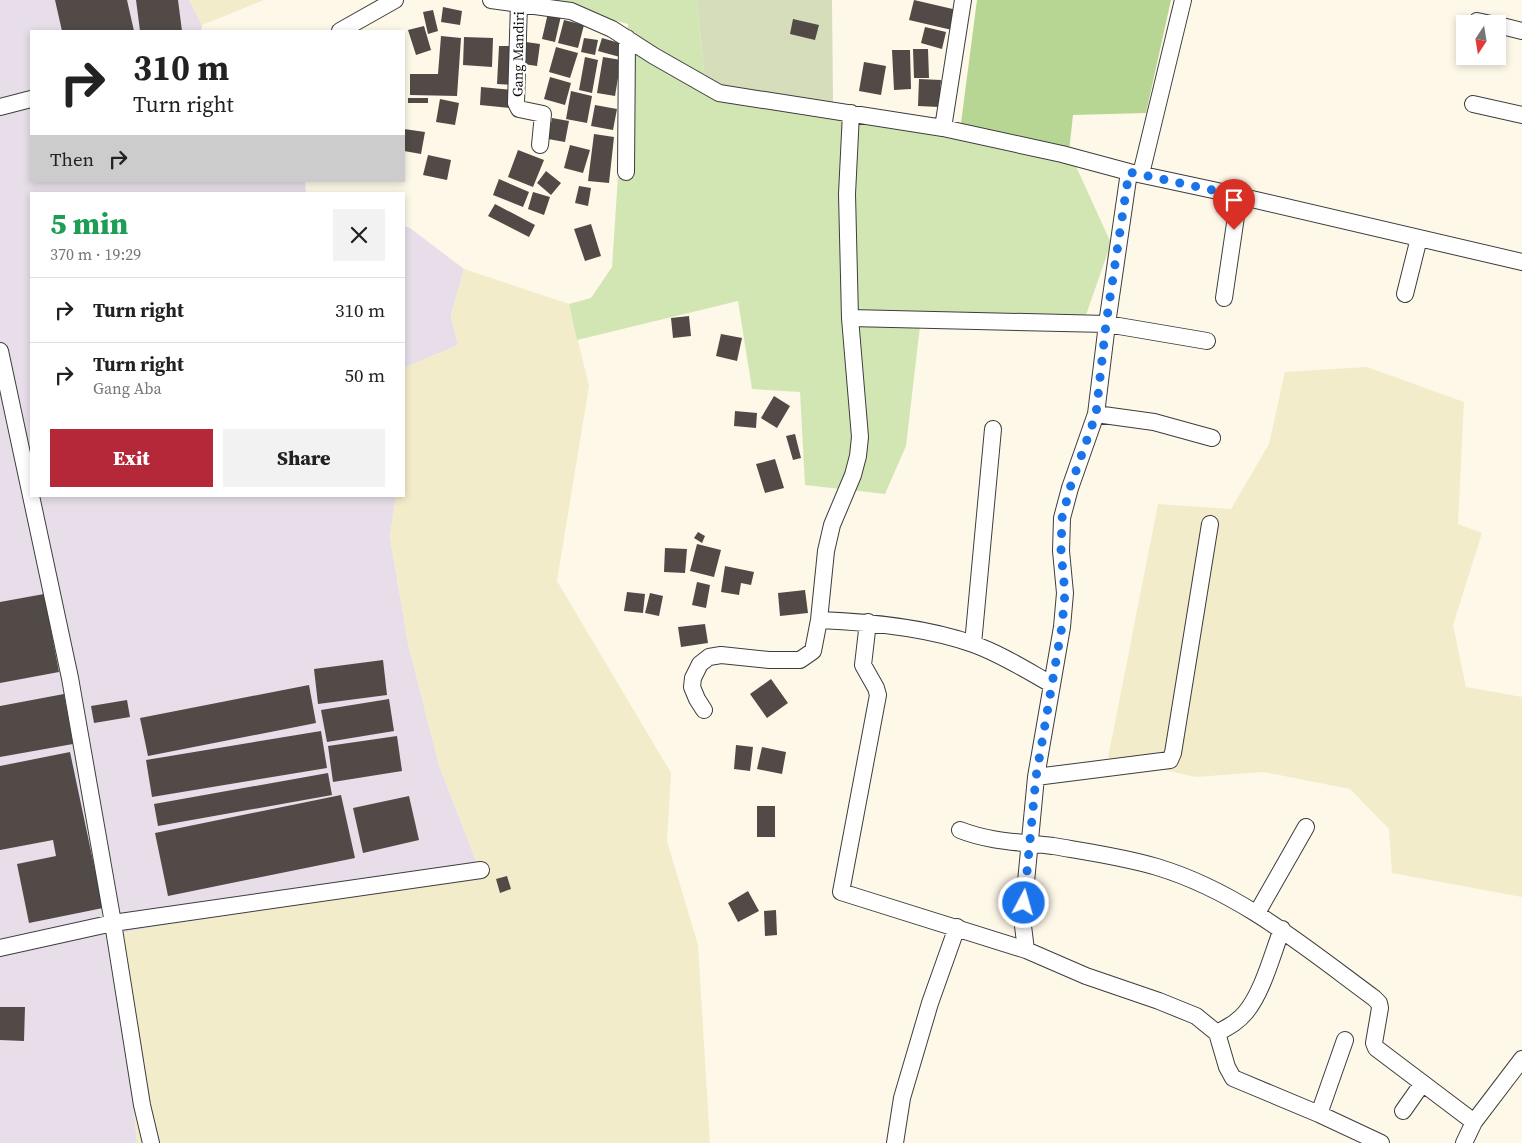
<!DOCTYPE html>
<html lang="en">
<head>
<meta charset="utf-8">
<style>
	body { margin:0; font-family:"Source Serif 4",serif; background:#f2f2f2; color:#222; height:100vh; display:flex; flex-direction:column; font-size:19px; white-space:nowrap }
	* { box-sizing:border-box; margin:0 }
	p { font-size:16px; color:#767676 }
	.icon { flex:none; width:28px; height:28px; fill:none; stroke:currentColor; stroke-width:2; stroke-linecap:round; stroke-linejoin:round }
	.map { position:relative; flex:1; overflow:hidden }
	.drawer { position:absolute; left:30px; top:192px; width:375px; height:305px; display:flex; flex-direction:column; background:#fff; border-radius:0px; box-shadow:0 2px 8px #0003 }
	.drawer>* { flex:none }
	.top-card { position:absolute; left:30px; top:30px; width:375px; height:152px; border-radius:0px; box-shadow:0 2px 8px #0003; background:#fff; color:#222; overflow:hidden }
	.needle { width:32px; rotate:192deg }
	.controls { position:absolute; left:1456px; top:15px; display:grid; gap:10px }
	.controls a { display:grid; place-items:center; width:50px; height:50px; border-radius:0px; background:#fff; box-shadow:0 2px 8px #0003; font-size:25px }
	.pin { position:absolute; display:grid; place-items:center; width:42px; height:42px; color:#fff; margin:-51px -21px; border-radius:50% 50% 50% 0; rotate:-45deg; box-shadow:0 0 5px #0007 }
	.pin .icon { rotate:45deg }
	.me { position:absolute; width:55px; margin:-28px; rotate:6deg; stroke-linejoin:round; filter:drop-shadow(0 0 4px #0008) }
	.turn { display:flex; align-items:center; gap:18px; height:105px; padding:0 20px; font-size:22px }
	.turn .icon { width:65px; height:65px; stroke-width:2.5 }
	.turn b { display:block; font-size:35px; line-height:42px }
	.then { display:flex; align-items:center; height:48px; padding:0 20px; background:#0003; gap:10px; font-size:19px }
	.round { display:grid; place-items:center; flex:none; width:52px; height:52px; border-radius:0px; background:#f2f2f2 }
	.summary { display:flex; align-items:center; justify-content:space-between; height:85px; padding:0 20px }
	h1 { font-size:30px; font-weight:800; line-height:38px; color:#1e9e55 }
	.action { display:flex; gap:10px; margin-top:auto; padding:10px 20px }
	.action a { flex:1; height:58px; border-radius:0px; background:#b4283a; color:#fff; font-size:20px; font-weight:800; line-height:58px; text-align:center }
	.action a+a { background:#f2f2f2; color:#222 }
	ul { padding:0; list-style:none }
	li { display:flex; align-items:center; gap:15px; height:65px; padding:0 20px; border-top:1px solid #e0e0e0 }
	li div { flex:1 }
	li b { display:block; font-size:19px }
	li em { font-style:normal }
	.map>svg:first-child { display:block }
	.industrial { fill:#e7dee9 }
	.farmland { fill:#f2ecca }
	.green { fill:#d2e6b4 }
	.forest { fill:#b7d694 }
	.cemetery { fill:#d5ddbb }
	.building { fill:#524a47 }
	.lines { fill:none; stroke-linecap:round; stroke-linejoin:round }
	.street-casing { stroke:#3d3d3d; stroke-width:18 }
	.street { stroke:#fff; stroke-width:16 }
	.route { stroke:#1a73e8; stroke-width:9; stroke-dasharray:0 16.2 }
	.labels { text-anchor:middle; dominant-baseline:central; stroke-width:5; stroke-linejoin:round; paint-order:stroke }
	.street-label { font-size:14px; fill:#0a0a0a; stroke:#fff }
</style>
</head>
<body>
<div class="map">
<svg width="1522" height="1143" viewBox="0 0 1522 1143">
	<rect width="100%" height="100%" fill="#fef8e8"/>
	<path class="industrial" d="M0,0H189L202,25L201,31H31V181H305L306,192L312,194H31V496H396L390,537L408,643L439,765L478,866L117,934L137,1143H0Z
		M404,226L410,228L464,269L451,316L458,345L404,368Z"/>
	<path class="farmland" d="M189,0H264L202,25Z
		M464,269L569,304L589,386L557,581L671,773L667,841L698,945L710,1143H137L117,934L478,866L439,765L408,643L390,537L396,496H404V368L458,345L451,316Z
		M1367,367L1464,402L1458,524L1482,533L1453,625L1466,687L1522,697V897L1392,873L1389,829L1350,789L1263,772L1196,777L1108,758L1158,504L1231,509L1269,444L1285,372Z"/>
	<path class="green" d="M537,0H697L706,90L1069,151L1111,243L1085,318L920,326L906,446L885,494L805,485L800,392L752,389L738,301L577,340L569,304L591,298L612,267L628,24Z"/>
	<path class="forest" d="M977,0H1171L1146,113L1073,115L1069,151L960,131Z"/>
	<path class="cemetery" d="M697,0H832L833,104L706,90Z"/>
	<path class="building" d="M55,0H127L134,31H62Z
		M136,0H178L182,31H140Z
		M914,0L957,10L952,30L909,20Z
		M443,7L462,11L460,25L441,22Z
		M433,10L438,31L428,34L423,12Z
		M548,13L561,16L555,42L542,39Z
		M793,19L819,25L815,40L790,34Z
		M564,20L584,25L578,48L558,43Z
		M424,26L431,50L416,55L408,30Z
		M925,27L946,32L942,49L921,43Z
		M441,36L461,38L457,96L410,95V74H438Z
		M464,37L493,38L492,67L463,65Z
		M584,38L598,40L595,55L581,52Z
		M602,38L623,44L620,57L598,51Z
		M526,42L540,44L537,66L523,64Z
		M499,46H515L514,85L497,84Z
		M556,47L578,53L570,78L549,72Z
		M913,49H928L929,78H914Z
		M892,50H910L911,89L894,90Z
		M585,57L598,60L592,93L579,90Z
		M603,57L621,60L615,96L597,93Z
		M864,62L886,66L881,95L859,91Z
		M550,77L571,83L565,105L544,99Z
		M919,79L941,80L939,107L918,106Z
		M481,87L513,90L511,108L480,105Z
		M571,91L592,96L587,123L566,119Z
		M408,98H428V103H408Z
		M440,99L459,103L455,125L436,122Z
		M595,105L617,109L613,130L591,126Z
		M552,118L569,121L565,142L548,139Z
		M404,129L425,132L421,154L404,151Z
		M594,134L614,137L609,183L588,181Z
		M570,145L590,150L583,173L564,168Z
		M518,150L544,160L533,187L508,177Z
		M428,155L451,160L447,180L423,175Z
		M546,171L561,183L551,195L537,183Z
		M499,179L529,192L523,207L493,195Z
		M579,186L591,188L588,206L575,203Z
		M533,192L550,197L544,215L528,209Z
		M495,204L535,225L529,237L488,216Z
		M591,224L601,256L585,261L574,229Z
		M689,316L691,336L673,338L671,318Z
		M721,334L742,338L737,361L716,356Z
		M774,396L790,406L777,428L761,418Z
		M735,411L757,413L756,428L734,426Z
		M795,434L801,458L793,460L786,436Z
		M775,459L784,488L765,493L756,464Z
		M698,532L705,536L702,543L694,538Z
		M697,544L721,550L714,577L690,571Z
		M665,548L687,549L685,573L664,572Z
		M725,566L754,572L751,585L741,583L739,595L721,592Z
		M697,582L710,585L706,608L692,605Z
		M805,590L808,613L780,616L778,593Z
		M627,592L645,594L643,613L624,611Z
		M650,593L663,596L659,616L645,613Z
		M44,594L59,672L0,683V602Z
		M705,624L708,643L681,647L678,627Z
		M383,660L387,695L318,704L314,669Z
		M771,679L788,703L767,718L750,694Z
		M309,685L316,723L148,756L140,718Z
		M64,694L73,744L0,757V706Z
		M389,699L394,731L327,742L321,710Z
		M127,700L130,717L94,723L91,706Z
		M321,731L327,768L152,797L146,760Z
		M397,736L402,771L333,782L328,746Z
		M736,745L753,747L750,771L734,769Z
		M762,747L786,752L782,774L757,769Z
		M70,752L103,908L29,923L17,864L56,856L53,840L0,850V766Z
		M328,773L332,795L158,826L154,804Z
		M341,795L355,858L168,896L155,833Z
		M409,796L419,840L363,853L353,808Z
		M757,806H775V837H757Z
		M507,876L511,889L500,893L496,879Z
		M748,891L759,911L738,922L728,903Z
		M776,910L777,935L765,936L764,911Z
		M0,1007H25L24,1041L0,1040Z"/>
	<g class="lines">
		<g class="street-casing">
			<path id="street" d="M491,0L571,11L612,29L654,56L719,93L943,128L1062,154L1129,172L1213,190L1522,262
				M519,3L516,103L519,109L543,114L540,145
				M1477,21L1491,24
				M1498,25L1522,31
				M340,31L395,0
				M1473,104L1522,115
				M0,107L31,99
				M943,128L963,0
				M626,172L627,38
				M1141,174L1183,0
				M1405,294L1419,238
				M1224,298L1239,196
				M850,318L1107,324L1207,341
				M0,351L70,678L113,923L142,1105L151,1143
				M1096,414L1154,422L1212,438
				M819,620C870,622 925,627 973,644C1001,654 1026,670 1051,684
				M868,622L863,665L876,688L878,695L841,892L1026,950L1086,976L1159,1001L1196,1016L1217,1033L1227,1067L1233,1078L1319,1114L1381,1143
				M973,644L993,429
				M704,710L697,699L692,687L693,678L700,664L709,657L721,655L769,660H800L813,651L819,620L826,551L832,525L853,475L858,456L860,437L850,318L847,194L851,113
				M1036,777L1170,760L1173,753L1210,524
				M960,830C990,842 1022,842 1053,846C1088,852 1124,857 1157,867C1240,892 1306,948 1374,998L1379,1003L1380,1008L1374,1043L1376,1048L1474,1122
				M1257,913L1306,827
				M0,948L113,923L481,870
				M1026,950L1023,926L1024,903L1036,777L1062,627L1065,593L1061,551L1062,518L1070,488L1096,414L1107,324L1129,172
				M1217,1033C1228,1027 1238,1022 1246,1012C1263,991 1272,955 1282,929
				M1403,1111L1422,1084
				M1319,1114L1345,1040
				M895,1143L902,1098L930,1003L957,927
				M1464,1143L1474,1122L1522,1059"/>
		</g>
		<use href="#street" class="street"/>
	</g>
	<g class="lines">
		<path class="route" d="M1024,903L1036,777L1062,626L1065,593L1061,551L1062,518L1070,488L1096,414L1106,324L1129,172L1240,196L1234,230"/>
	</g>
	<g class="labels">
		<g class="street-label">
			<text transform="translate(518 54) rotate(-89)">Gang Mandiri</text>
		</g>
	</g>
</svg>
<div class="controls">
<a><svg class="needle" viewBox="-14 -14 28 28"><path d="M0-13l5 13h-10z" fill="#e53935"/><path d="M0 13l5-13h-10z" fill="#767676"/></svg></a>
</div>
<div class="pin" style="left:1234px;top:230px;background:#d93025"><svg class="icon" aria-label="arrive" viewBox="0 0 24 24"><path d="M6 21V4h12l-3 4 3 4H6"/></svg></div>
<svg class="me" style="left:1024px;top:903px" viewBox="-20 -20 40 40"><circle r="17" fill="#1a73e8" stroke="#fff" stroke-width="3"/><path d="M0-11L8 9 0 5-8 9z" fill="#fff"/></svg>
<div class="top-card">
<div class="turn"><svg class="icon" aria-label="right" viewBox="0 0 24 24"><path d="M7 20v-9h11M14 6l5 5-5 5"/></svg><div><b>310 m</b>Turn right</div></div>
<div class="then">Then<svg class="icon" aria-label="right" viewBox="0 0 24 24"><path d="M7 20v-9h11M14 6l5 5-5 5"/></svg></div>
</div>
<section class="drawer">
<div class="summary"><div><h1>5 min</h1><p>370 m · 19:29</p></div><a class="round"><svg class="icon" aria-label="close" viewBox="0 0 24 24"><path d="M6 6l12 12M18 6L6 18"/></svg></a></div>
<ul>
<li><svg class="icon" aria-label="right" viewBox="0 0 24 24"><path d="M7 20v-9h11M14 6l5 5-5 5"/></svg><div><b>Turn right</b></div><em>310 m</em></li>
<li><svg class="icon" aria-label="right" viewBox="0 0 24 24"><path d="M7 20v-9h11M14 6l5 5-5 5"/></svg><div><b>Turn right</b><p>Gang Aba</p></div><em>50 m</em></li>
</ul>
<div class="action"><a>Exit</a><a>Share</a></div>
</section>
</div>
</body>
</html>
